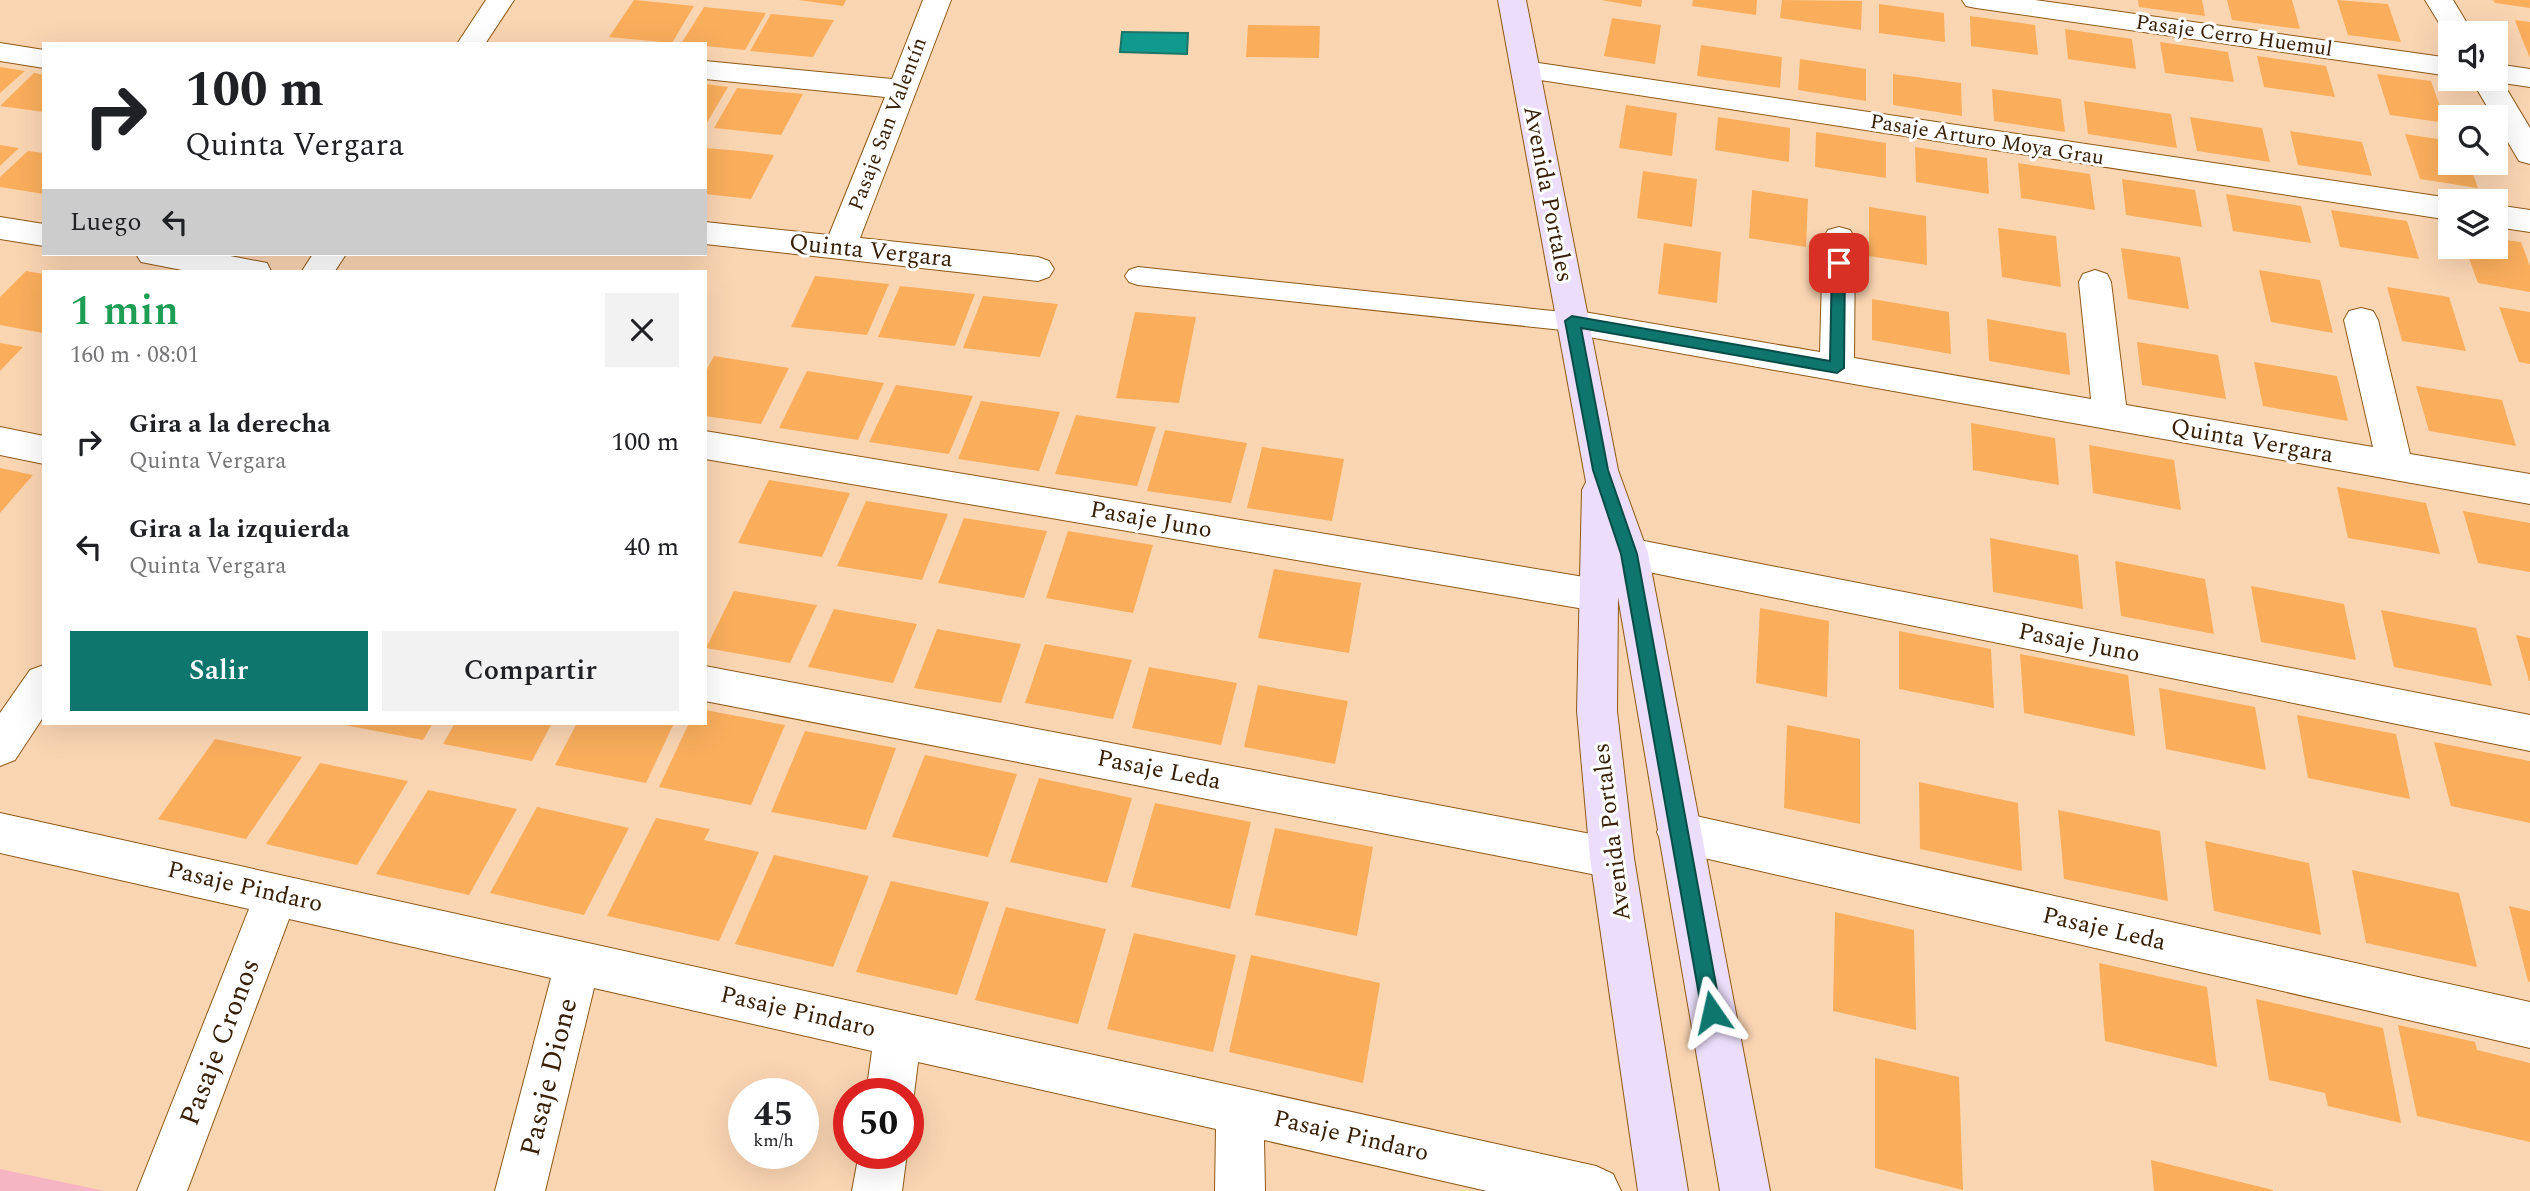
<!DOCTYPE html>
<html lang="es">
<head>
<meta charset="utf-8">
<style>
	body { margin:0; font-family:Spectral,serif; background:#f2f2f2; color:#202124; height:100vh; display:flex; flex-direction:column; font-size:26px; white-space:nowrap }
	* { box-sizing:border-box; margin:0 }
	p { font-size:23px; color:#757577 }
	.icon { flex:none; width:38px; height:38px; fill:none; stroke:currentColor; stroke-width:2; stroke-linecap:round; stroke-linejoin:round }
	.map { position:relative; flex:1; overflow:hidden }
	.side { position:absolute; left:42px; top:270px; width:665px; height:455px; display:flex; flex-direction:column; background:#fff; border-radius:0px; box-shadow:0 7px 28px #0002 }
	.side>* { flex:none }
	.guide { position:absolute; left:42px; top:42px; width:665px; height:214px; border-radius:0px; box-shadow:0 7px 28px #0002; background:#fff; color:#202124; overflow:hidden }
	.tools { position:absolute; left:2438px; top:21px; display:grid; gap:14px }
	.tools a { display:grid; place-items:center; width:70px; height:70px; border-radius:0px; background:#fff; box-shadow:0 7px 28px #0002; font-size:35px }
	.speed { position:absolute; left:728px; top:1078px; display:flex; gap:14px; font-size:35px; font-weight:700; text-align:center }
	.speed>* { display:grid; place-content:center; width:91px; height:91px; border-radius:50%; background:#fff; box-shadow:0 7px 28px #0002; line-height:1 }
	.speed small { font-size:18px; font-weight:400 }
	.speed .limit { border:10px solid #d22; background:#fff; color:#111 }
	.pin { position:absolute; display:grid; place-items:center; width:60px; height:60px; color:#fff; margin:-30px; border-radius:14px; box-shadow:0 4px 10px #0006 }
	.me { position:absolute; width:77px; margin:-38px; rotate:349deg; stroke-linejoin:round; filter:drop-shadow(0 0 5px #0008) }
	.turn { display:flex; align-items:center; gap:24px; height:147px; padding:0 28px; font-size:32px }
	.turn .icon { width:91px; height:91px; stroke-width:2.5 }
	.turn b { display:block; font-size:49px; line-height:60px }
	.then { display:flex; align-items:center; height:66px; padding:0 28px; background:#0003; gap:14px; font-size:26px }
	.round { display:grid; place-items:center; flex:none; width:74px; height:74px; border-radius:0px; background:#f2f2f2 }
	.summary { display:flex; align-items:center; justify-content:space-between; height:119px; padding:0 28px }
	h1 { font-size:42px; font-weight:600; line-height:52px; color:#1e9e55 }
	.button { display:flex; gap:14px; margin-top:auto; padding:14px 28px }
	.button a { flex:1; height:80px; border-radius:0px; background:#0f766e; color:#fff; font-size:28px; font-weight:600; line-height:80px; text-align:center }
	.button a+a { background:#f2f2f2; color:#202124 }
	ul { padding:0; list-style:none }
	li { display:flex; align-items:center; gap:21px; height:105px; padding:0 28px }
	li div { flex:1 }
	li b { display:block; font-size:26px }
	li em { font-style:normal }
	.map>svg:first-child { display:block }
	.green { fill:#f6b5c2 }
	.water { fill:#109a8e; stroke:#1c7566; stroke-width:2 }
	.building { fill:#faae5c }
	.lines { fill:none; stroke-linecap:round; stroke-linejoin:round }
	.service-casing { stroke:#8e5918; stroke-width:2 }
	.minor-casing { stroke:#8e5918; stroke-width:2 }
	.secondary-casing { stroke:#8e5918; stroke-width:2 }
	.service { fill:#fff; fill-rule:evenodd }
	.minor { fill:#fff; fill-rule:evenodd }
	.secondary { fill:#ecdefb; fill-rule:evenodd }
	.route { fill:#0f766e; stroke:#0a4d48; stroke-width:2 }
	.labels { text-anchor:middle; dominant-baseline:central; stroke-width:6; stroke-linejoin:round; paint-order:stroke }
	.far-street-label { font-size:21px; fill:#372007; stroke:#fefefe }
	.street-label { font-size:24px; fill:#372007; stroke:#fefefe }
	.near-street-label { font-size:28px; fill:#372007; stroke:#fefefe }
</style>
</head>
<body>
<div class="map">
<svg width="2530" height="1191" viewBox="0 0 2530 1191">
	<rect width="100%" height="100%" fill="#fad5b2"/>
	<path class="green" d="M0,1169L105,1191H0Z"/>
	<path class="water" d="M1122,32L1188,33L1187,54L1120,52Z"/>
	<path class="building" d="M634,0L665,3L694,6L672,43L609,37Z
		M798,0H846L843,6Z
		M1601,0H1642L1641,7Z
		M1693,0H1757L1756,15L1692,6Z
		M1782,0L1862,1L1861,30L1780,18Z
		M2138,0H2202L2205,16L2139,7Z
		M2227,0H2292L2300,29L2232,20Z
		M2337,0L2388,4L2401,42L2348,35Z
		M2493,0H2530V8L2495,3Z
		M1879,4L1944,13L1945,42L1879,33Z
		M704,7L766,13L745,50L705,46V44H681Z
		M771,14L802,17L834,20L813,57L750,51Z
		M1970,16L2035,25L2038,55L1971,46Z
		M1612,18L1661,25L1655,64L1604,56Z
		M2515,20L2530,22V58L2522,39Z
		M1248,25L1320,26L1319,58L1246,57Z
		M2065,29L2132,39L2136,69L2068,59Z
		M2160,42L2228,52L2234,82L2165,73Z
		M1701,45L1782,57L1780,88L1697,76Z
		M2257,56L2326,66L2335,97L2264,87Z
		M1800,59L1866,69V101L1798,90Z
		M0,67L25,71L0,93Z
		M34,73L44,75V112L0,106Z
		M1893,74L1961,83L1962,116L1893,105Z
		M2377,74L2431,81L2446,123L2390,115Z
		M705,84L728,87L705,126Z
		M737,88L803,94L781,135L714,128Z
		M1992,89L2061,99L2065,132L1994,121Z
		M2084,101L2171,114L2177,148L2088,134Z
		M1626,105L1677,113L1672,156L1619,148Z
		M1718,117L1790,128L1789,162L1715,150Z
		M2190,117L2262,128L2270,162L2197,151Z
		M2290,131L2362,142L2372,176L2298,165Z
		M1816,132L1886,143V178L1815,167Z
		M2405,134L2450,141V163H2469L2478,188L2420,179Z
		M0,145L19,148L0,166Z
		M1915,147L1987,158L1989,194L1916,182Z
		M706,148L741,151L774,155L751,199L705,194Z
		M28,151L44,153V194L0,187V177Z
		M2018,163L2090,174L2095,210L2021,198Z
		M1643,171L1697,179L1692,227L1637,218Z
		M2122,179L2195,190L2202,227L2126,215Z
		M1752,190L1808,199L1806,247L1749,238Z
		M2226,194L2301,206L2311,243L2233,231Z
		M1869,207L1926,216L1927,265L1869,256Z
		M2331,210L2407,221L2419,259L2340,247Z
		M1998,228L2056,236L2061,287L2002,277Z
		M2496,239L2521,242L2530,266V292L2478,283L2465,247H2496Z
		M1664,243L1721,252L1717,303L1658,294Z
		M2121,248L2180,257L2189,309L2128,299Z
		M2259,270L2320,280L2333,333L2271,322Z
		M26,271L44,274L43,333L0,325V297Z
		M815,276L889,284L867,335L791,327Z
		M900,286L975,294L955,346L878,337Z
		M2387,287L2449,297L2466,351L2402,341Z
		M983,296L1058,304L1040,357L963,348Z
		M1872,299L1949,312L1951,354L1872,340Z
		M2499,307L2530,312V364L2519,362Z
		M1135,312L1196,317L1179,403L1116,398Z
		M1987,319L2066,333L2070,375L1989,361Z
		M2137,342L2218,355L2226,399L2142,385Z
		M0,343L23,347L0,371Z
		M714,356L789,368L761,424L705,416V373Z
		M2254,362L2337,376L2348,421L2263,406Z
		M807,371L884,383L858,440L779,428Z
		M896,385L973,396L949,454L869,442Z
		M2416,386L2502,400L2516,446L2429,431Z
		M981,401L1060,412L1039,471L958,459Z
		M1076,415L1156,427L1137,486L1055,474Z
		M1971,423L2055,438L2059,485L1973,470Z
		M1165,430L1247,443L1231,503L1147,491Z
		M2089,445L2174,460L2181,510L2093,493Z
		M1262,447L1344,459L1332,521L1247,508Z
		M0,468L33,475L0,513Z
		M769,480L850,493L822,557L738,543Z
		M2337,487L2426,503L2440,554L2348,538Z
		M866,501L948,514L922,580L837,566Z
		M2463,511L2530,523V572L2478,563Z
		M964,518L1047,531L1024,598L938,583Z
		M1068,531L1153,545L1133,613L1046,598Z
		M1990,538L2078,555L2083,609L1993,592Z
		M2115,561L2205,579L2214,634L2121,616Z
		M1274,569L1361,583L1349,653L1258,638Z
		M2251,586L2344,604L2356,660L2261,642Z
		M734,591L817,605L790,663L706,648Z
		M1760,608L1829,621L1827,697L1756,683Z
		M834,609L917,624L893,683L808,667Z
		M2381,610L2476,628L2492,686L2394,667Z
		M937,629L1021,644L1001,703L914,688Z
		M1899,631L1991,649L1994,708L1899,689Z
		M2516,635L2530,638V681H2529Z
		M1045,644L1132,660L1113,719L1025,703Z
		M2020,654L2128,675L2135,736L2024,713Z
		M1149,667L1237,683L1221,745L1132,728Z
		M1258,685L1348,701L1335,764L1244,747Z
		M2159,688L2255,707L2266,770L2166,749Z
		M705,710L785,725L751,805L659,787L689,723H705Z
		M2297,715L2396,734L2410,799L2308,778Z
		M334,723H433L423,740Z
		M455,723H552L532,761L443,744Z
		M577,723H674L646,783L555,765Z
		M1787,725L1860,739V824L1784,808Z
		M805,731L896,748L866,830L771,812Z
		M215,739L302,757L246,839L158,819Z
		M2434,742L2530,761V823L2451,806Z
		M925,755L1017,774L988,857L892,837Z
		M320,763L408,781L357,865L266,844Z
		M1039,778L1132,798L1107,883L1010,862Z
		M1919,782L2018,803L2022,871L1920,849Z
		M428,790L517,809L469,895L376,874Z
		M1155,803L1251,822L1230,909L1131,887Z
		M537,807L629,828L584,915L490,893Z
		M2058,810L2160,831L2168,901L2064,879Z
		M656,818L710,829L704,840L759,852L719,941L607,916Z
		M1275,828L1373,847L1357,936L1255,915Z
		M2205,841L2309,863L2321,935L2214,911Z
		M774,855L869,876L833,967L735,944Z
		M2352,870L2459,893L2477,967L2366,943Z
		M891,881L989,902L957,995L856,972Z
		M2509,906L2530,911V982L2528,981Z
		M1006,907L1106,929L1078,1024L975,1000Z
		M1835,912L1914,930L1916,1030L1833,1011Z
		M1134,933L1236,955L1213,1052L1107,1029Z
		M1251,955L1380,983L1363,1083L1229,1052Z
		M2099,963L2207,987L2217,1067L2105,1041Z
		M2256,999L2383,1028L2401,1123L2328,1106L2325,1093L2269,1080Z
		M2398,1025L2475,1042L2477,1050L2530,1063V1142L2417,1116Z
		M1875,1058L1959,1077L1963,1190L1875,1168Z
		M2151,1160L2273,1190V1191H2154Z"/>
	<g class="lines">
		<g class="service-casing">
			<path id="service" d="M1138,267L1572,313L1581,315L1585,322L1581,329L1572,331L1138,285L1129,282L1125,276L1129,270Z"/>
		</g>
		<g class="minor-casing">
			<path id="minor" d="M486,0H514L485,44H457Z
				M923,0H951L860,238L1038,257L1049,261L1054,269L1049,277L1038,281L705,244V222L829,235L885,97L705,79V61L892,79Z
				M1962,0H2035L2450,58V76L1976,8L1966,6Z
				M2425,0H2453L2473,33H2450L2449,39Z
				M0,43L44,50V68L0,61Z
				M1525,61L2450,198L2461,201H2450V220L1515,76L1511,70L1515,64Z
				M2496,64L2530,69V87L2503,83L2530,128V164L2519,161L2471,79H2496Z
				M2496,205L2530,210V232L2496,227Z
				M0,217L44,224V246L0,239Z
				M1839,227L1850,230L1855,238L1854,358L2091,399L2079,282L2083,274L2095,270L2107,274L2111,282L2126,405L2373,447L2344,320L2349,311L2361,308L2373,311L2378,320L2410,454L2530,474V504L1572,334L1560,331L1555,322L1560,313L1572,310L1820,352L1823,238L1828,230Z
				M136,254H220L267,263L271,271H187L141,262Z
				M313,254H346L335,271H302Z
				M0,427L44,436V464L0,455Z
				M705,431L1596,579L1610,584L1615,595L1610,606L1596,611L705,459Z
				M1629,538L2530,715V751L1629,568L1616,564L1610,553L1616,542Z
				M44,665V716L15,760L0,766V713L30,670Z
				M705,666L1612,838L1627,844L1634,858L1627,872L1612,878L705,701Z
				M1678,812L2530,1002V1048L1678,852L1663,846L1657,832L1663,818Z
				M0,813L1596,1166L1613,1174L1621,1191H1487L1264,1140L1265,1191H1215L1216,1129L918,1062L914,1094L908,1107V1094H866L872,1051L594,988L545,1191H495L551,978L289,919L187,1191H137L249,909L0,853Z
				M859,1153H907L902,1191H852Z"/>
		</g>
		<g class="secondary-casing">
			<path id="secondary" d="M1498,0H1526L1618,470L1648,553L1770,1191H1720L1618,597L1617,711L1634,858L1688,1191H1638L1590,858L1577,711L1582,490L1586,482Z"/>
		</g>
		<use href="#service" class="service"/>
		<use href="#minor" class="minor"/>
		<use href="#secondary" class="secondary"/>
	</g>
	<path class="route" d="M1839,258L1845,263L1844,368L1837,373L1581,328L1608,470L1637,554L1721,1012L1719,1018L1712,1021L1705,1018L1702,1012L1621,554L1593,470L1565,321L1572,316L1830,361L1832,263Z"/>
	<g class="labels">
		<g class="far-street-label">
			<text transform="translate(2234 36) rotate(8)">Pasaje Cerro Huemul</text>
			<text transform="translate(888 124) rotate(-69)">Pasaje San Valentín</text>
			<text transform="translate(1987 140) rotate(9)">Pasaje Arturo Moya Grau</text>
		</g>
		<g class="street-label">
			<text transform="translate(1548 194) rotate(79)">Avenida Portales</text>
			<text transform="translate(871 251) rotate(6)">Quinta Vergara</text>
			<text transform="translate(2252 441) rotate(10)">Quinta Vergara</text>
			<text transform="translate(1151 520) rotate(10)">Pasaje Juno</text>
			<text transform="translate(2079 643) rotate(11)">Pasaje Juno</text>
			<text transform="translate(1159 770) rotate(11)">Pasaje Leda</text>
			<text transform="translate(1612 832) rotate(-97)">Avenida Portales</text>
			<text transform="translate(245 887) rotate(13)">Pasaje Pindaro</text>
			<text transform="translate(2104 929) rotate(13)">Pasaje Leda</text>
			<text transform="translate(798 1012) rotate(13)">Pasaje Pindaro</text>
			<text transform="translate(1351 1136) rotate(13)">Pasaje Pindaro</text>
		</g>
		<g class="near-street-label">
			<text transform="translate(220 1042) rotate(-69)">Pasaje Cronos</text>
			<text transform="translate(549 1077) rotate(-76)">Pasaje Dione</text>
		</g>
	</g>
</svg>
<div class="tools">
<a><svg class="icon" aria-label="sound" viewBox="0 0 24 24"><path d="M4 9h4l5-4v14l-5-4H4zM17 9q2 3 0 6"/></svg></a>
<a><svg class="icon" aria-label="search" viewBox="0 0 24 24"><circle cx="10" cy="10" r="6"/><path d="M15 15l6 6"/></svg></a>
<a><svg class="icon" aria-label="layers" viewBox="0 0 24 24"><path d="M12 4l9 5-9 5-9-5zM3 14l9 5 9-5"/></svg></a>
</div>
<div class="speed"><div>45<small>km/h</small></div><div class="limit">50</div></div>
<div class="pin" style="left:1839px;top:263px;background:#d93025"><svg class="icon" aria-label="arrive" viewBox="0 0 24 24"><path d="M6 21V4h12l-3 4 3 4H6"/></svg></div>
<svg class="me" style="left:1712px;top:1012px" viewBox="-20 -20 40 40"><path d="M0-17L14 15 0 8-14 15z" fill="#0f766e" stroke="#fff" stroke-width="4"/></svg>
<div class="guide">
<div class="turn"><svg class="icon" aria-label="right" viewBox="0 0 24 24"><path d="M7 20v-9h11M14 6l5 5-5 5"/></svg><div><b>100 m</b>Quinta Vergara</div></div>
<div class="then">Luego<svg class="icon" aria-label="left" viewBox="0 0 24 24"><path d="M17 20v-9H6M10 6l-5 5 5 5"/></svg></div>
</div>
<section class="side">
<div class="summary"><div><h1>1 min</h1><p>160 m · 08:01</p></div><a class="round"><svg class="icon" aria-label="close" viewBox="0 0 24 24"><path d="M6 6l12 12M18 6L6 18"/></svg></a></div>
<ul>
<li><svg class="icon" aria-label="right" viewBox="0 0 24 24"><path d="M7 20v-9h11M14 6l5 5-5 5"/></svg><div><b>Gira a la derecha</b><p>Quinta Vergara</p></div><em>100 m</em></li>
<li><svg class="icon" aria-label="left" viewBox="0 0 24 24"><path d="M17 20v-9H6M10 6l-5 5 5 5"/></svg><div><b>Gira a la izquierda</b><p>Quinta Vergara</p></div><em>40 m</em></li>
</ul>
<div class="button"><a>Salir</a><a>Compartir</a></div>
</section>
</div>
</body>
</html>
